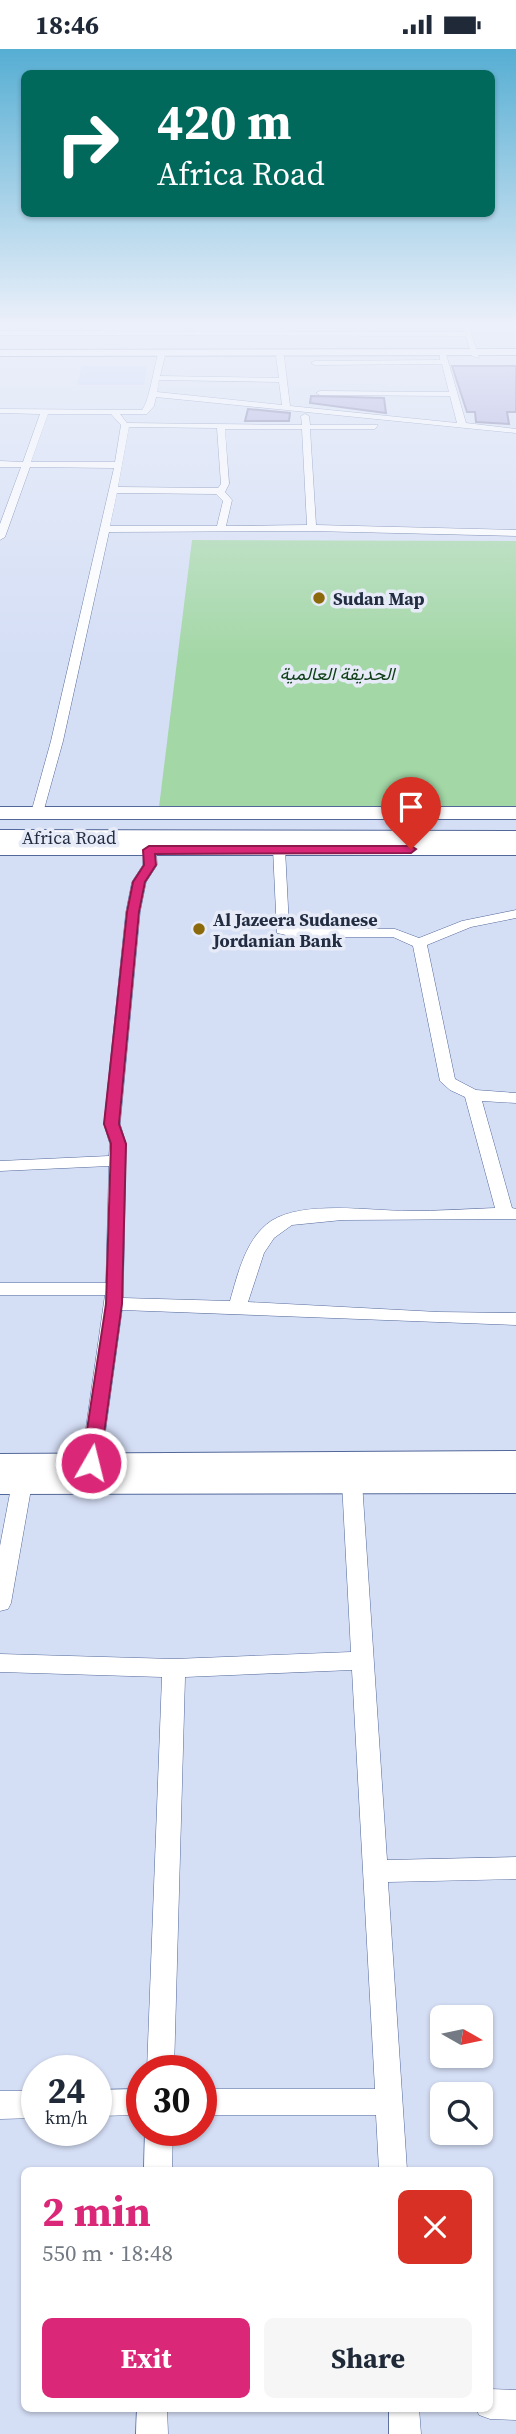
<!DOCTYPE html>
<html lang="en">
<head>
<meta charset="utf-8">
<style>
	body { margin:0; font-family:"Source Serif 4",Vazirmatn,serif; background:#f6f6f7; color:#1f2937; height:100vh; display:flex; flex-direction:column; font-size:26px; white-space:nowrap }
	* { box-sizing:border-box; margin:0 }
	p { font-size:23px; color:#747a83 }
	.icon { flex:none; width:38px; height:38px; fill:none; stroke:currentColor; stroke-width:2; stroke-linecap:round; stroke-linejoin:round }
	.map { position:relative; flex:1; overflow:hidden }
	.panel { position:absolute; left:21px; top:2118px; width:472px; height:245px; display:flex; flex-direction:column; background:#fff; border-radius:10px; box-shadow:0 2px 5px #0004 }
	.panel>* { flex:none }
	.guide { position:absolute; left:21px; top:21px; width:474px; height:147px; border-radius:10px; box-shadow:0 2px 5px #0004; background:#00695c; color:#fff; overflow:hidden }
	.needle { width:46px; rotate:99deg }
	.controls { position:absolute; left:430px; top:1956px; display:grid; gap:14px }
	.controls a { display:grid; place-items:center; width:63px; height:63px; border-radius:10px; background:#fff; box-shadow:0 2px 5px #0004; font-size:35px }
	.speed { position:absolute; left:21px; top:2006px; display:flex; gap:14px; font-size:35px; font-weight:700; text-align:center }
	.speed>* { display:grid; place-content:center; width:91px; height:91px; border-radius:50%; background:#fff; box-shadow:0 2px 5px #0004; line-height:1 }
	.speed small { font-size:18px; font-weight:400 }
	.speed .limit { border:10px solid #d22; background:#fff; color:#111 }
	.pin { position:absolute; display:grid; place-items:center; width:60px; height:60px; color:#fff; margin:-72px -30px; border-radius:50% 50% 50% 0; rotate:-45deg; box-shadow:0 0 7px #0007 }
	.pin .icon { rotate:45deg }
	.me { position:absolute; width:77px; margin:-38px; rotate:8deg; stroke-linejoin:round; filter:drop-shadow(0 0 5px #0008) }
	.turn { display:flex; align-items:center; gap:24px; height:147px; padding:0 21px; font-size:32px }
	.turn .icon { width:91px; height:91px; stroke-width:2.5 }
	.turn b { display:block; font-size:49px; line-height:60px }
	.round { display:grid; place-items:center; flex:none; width:74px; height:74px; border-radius:10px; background:#f6f6f7 }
	.summary { display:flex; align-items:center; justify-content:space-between; height:119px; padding:0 21px }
	h1 { font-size:42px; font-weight:700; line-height:52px; color:#db2777 }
	.cta { display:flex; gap:14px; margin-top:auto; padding:14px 21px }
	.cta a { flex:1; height:80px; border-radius:10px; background:#db2777; color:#fff; font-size:28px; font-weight:700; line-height:80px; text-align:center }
	.cta a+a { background:#f6f6f7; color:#1f2937 }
	.status { display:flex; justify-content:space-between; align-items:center; height:49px; padding:0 35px; background:#fff; direction:ltr }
	.status svg { height:19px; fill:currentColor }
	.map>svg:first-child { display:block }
	.built { fill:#c0d1f7 }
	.green { fill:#a3d7a6 }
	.building { fill:#a29fd9; stroke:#646196; stroke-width:2 }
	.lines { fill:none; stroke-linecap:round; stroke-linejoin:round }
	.street-casing { stroke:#53689a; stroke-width:1 }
	.secondary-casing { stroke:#53689a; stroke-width:2 }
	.highway-casing { stroke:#53689a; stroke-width:2 }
	.street { fill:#fff; fill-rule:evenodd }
	.secondary { fill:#fff; fill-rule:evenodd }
	.highway { fill:#fff; fill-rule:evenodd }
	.route { fill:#db2777; stroke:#8e194d; stroke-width:2 }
	.poi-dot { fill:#8c6a0c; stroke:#e6ebf7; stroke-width:2.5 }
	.labels { text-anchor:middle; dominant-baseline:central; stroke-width:7; stroke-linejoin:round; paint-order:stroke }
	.far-poi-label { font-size:18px; font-weight:bold; fill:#232d42; stroke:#e6ebf7; text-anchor:start }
	.far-park-label { font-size:18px; font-style:italic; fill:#0f3e17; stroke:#e6ebf7 }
	.far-street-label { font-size:18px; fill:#232d42; stroke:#e6ebf7 }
</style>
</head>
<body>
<div class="status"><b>18:46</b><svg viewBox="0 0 49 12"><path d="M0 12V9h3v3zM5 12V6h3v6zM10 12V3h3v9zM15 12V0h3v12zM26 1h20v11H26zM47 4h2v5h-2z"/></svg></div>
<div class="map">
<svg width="516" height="2385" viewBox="0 0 516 2385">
	<rect width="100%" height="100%" fill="#d4def5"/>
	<path class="built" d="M82,317H147L144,336H77Z"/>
	<path class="green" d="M192,491L516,492V757L159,758Z"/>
	<path class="building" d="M452,317H516V363H507L509,375L476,373L475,363H467Z
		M311,347L384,349L386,364L310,354Z
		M248,360L290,364L289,372H245Z"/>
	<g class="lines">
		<g class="street-casing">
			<path id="street" d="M463,277H469L479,309L472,307L466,287L0,286V282L464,283Z
				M158,305L165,307L160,327L279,329L276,307L280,305L284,307L290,357L457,374L450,347L320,346L316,344L320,342L449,343L442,315L315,316L311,314L315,312L440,311V305H446L466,374L516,380V384L156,348L154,357L147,365H120L127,374L302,376L301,367L305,365L309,367L310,376H378L375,380H310L316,476L516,481V487L312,482L109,483L63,692L43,764L37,768L33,767L31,764L51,692L114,419L30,418L5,488L0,491V475L21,418H0V412L23,413L40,365L0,364V360L142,361C149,353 154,319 158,305ZM159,331L279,333L282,356L157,343ZM48,365H111L121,376L115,413H31ZM129,378L217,379L221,435L218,439L118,438ZM225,380H302L307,476L226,477L232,451L225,443L229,435ZM117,444L216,445L223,452L217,477H110Z
				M279,796L285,800L289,878L395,880L419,889L462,872L516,861V869L471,878L427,896L455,1030L476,1041L516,1044V1054L482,1052L512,1159L516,1160V1170L342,1171L292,1176L274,1189L264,1204L248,1253L438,1263L516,1264V1276L122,1261L101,1414L98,1419L91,1421L84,1419L81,1414L105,1246H0V1234H106L109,1117L0,1122V1112L109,1107L110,1095L104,1075L126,863L132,833L143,816L144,798L149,797L156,801L157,816L146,833L140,863L120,1075L126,1095L123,1249L230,1252C238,1224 246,1189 271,1172C304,1151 371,1162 409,1162C438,1162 466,1160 495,1159L465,1048L450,1041L440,1032L413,897L393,888H295L277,884L273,800Z
				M24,1416L31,1418L34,1423L11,1554L8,1560L0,1562V1497L14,1423L17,1418Z
				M352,1426L359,1428L362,1433L387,1811L516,1808V1830L388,1833L407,2121H379L376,2066H201V2040H375L352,1621L185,1628L174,2021H147L162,1628L0,1623V1605L174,1610L351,1603L342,1433L345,1428Z
				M142,2040V2066L96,2067V2041Z
				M0,2042H37V2069L0,2070Z
				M145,2081H173L172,2121H144Z
				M490,2340L516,2341V2371L490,2370L479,2366L476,2359H490Z
				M137,2359H167L168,2385H136Z
				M389,2359H419L421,2385H389Z"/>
		</g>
		<g class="secondary-casing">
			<path id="secondary" d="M516,300V306L0,307V301Z
				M0,758H516V770H0Z
				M0,794H516V806H0Z
				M516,1402V1444L0,1445V1405Z"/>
		</g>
		<g class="highway-casing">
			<path id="highway" d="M0,781L516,782V796L0,795Z"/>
		</g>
		<use href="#street" class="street"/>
		<use href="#secondary" class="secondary"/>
		<use href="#highway" class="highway"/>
	</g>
	<linearGradient id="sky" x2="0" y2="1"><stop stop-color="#56aed3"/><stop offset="0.45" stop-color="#ecf0fa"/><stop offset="1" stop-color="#ecf0fa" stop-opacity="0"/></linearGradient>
	<rect width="516" height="611" fill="url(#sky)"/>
	<path class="route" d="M149,797H411L416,800L411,804L155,805L156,816L145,833L139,863L119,1075L126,1095L122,1255L100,1414L98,1419H85L82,1414L106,1255L111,1095L104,1075L127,863L133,833L144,816L143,801Z"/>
	<g class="poi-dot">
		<circle cx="319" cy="549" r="7"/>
		<circle cx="199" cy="880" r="7"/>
	</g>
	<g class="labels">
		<g class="far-poi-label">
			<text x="333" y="549">Sudan Map</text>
			<text x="213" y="870">Al Jazeera Sudanese<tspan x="213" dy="21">Jordanian Bank</tspan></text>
		</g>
		<g class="far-park-label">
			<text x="337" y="624">الحديقة العالمية</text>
		</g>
		<g class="far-street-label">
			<text x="69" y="788">Africa Road</text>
		</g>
	</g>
</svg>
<div class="controls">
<a><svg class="needle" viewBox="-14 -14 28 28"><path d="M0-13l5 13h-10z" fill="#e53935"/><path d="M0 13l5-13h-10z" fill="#747a83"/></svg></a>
<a><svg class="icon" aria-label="search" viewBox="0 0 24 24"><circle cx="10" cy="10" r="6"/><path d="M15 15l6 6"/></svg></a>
</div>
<div class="speed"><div>24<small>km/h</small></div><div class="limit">30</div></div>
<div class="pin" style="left:411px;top:800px;background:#d93025"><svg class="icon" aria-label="arrive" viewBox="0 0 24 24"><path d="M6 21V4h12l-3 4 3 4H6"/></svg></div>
<svg class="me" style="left:91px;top:1414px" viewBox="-20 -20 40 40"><circle r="17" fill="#db2777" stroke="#fff" stroke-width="3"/><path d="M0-11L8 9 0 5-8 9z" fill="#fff"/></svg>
<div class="guide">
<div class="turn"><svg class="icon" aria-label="right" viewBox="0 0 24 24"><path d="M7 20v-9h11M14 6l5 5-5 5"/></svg><div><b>420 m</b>Africa Road</div></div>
</div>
<section class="panel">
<div class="summary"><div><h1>2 min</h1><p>550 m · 18:48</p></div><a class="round" style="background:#d93025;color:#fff"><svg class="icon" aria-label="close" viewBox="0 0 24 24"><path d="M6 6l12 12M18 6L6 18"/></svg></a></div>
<div class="cta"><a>Exit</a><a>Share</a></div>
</section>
</div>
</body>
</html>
